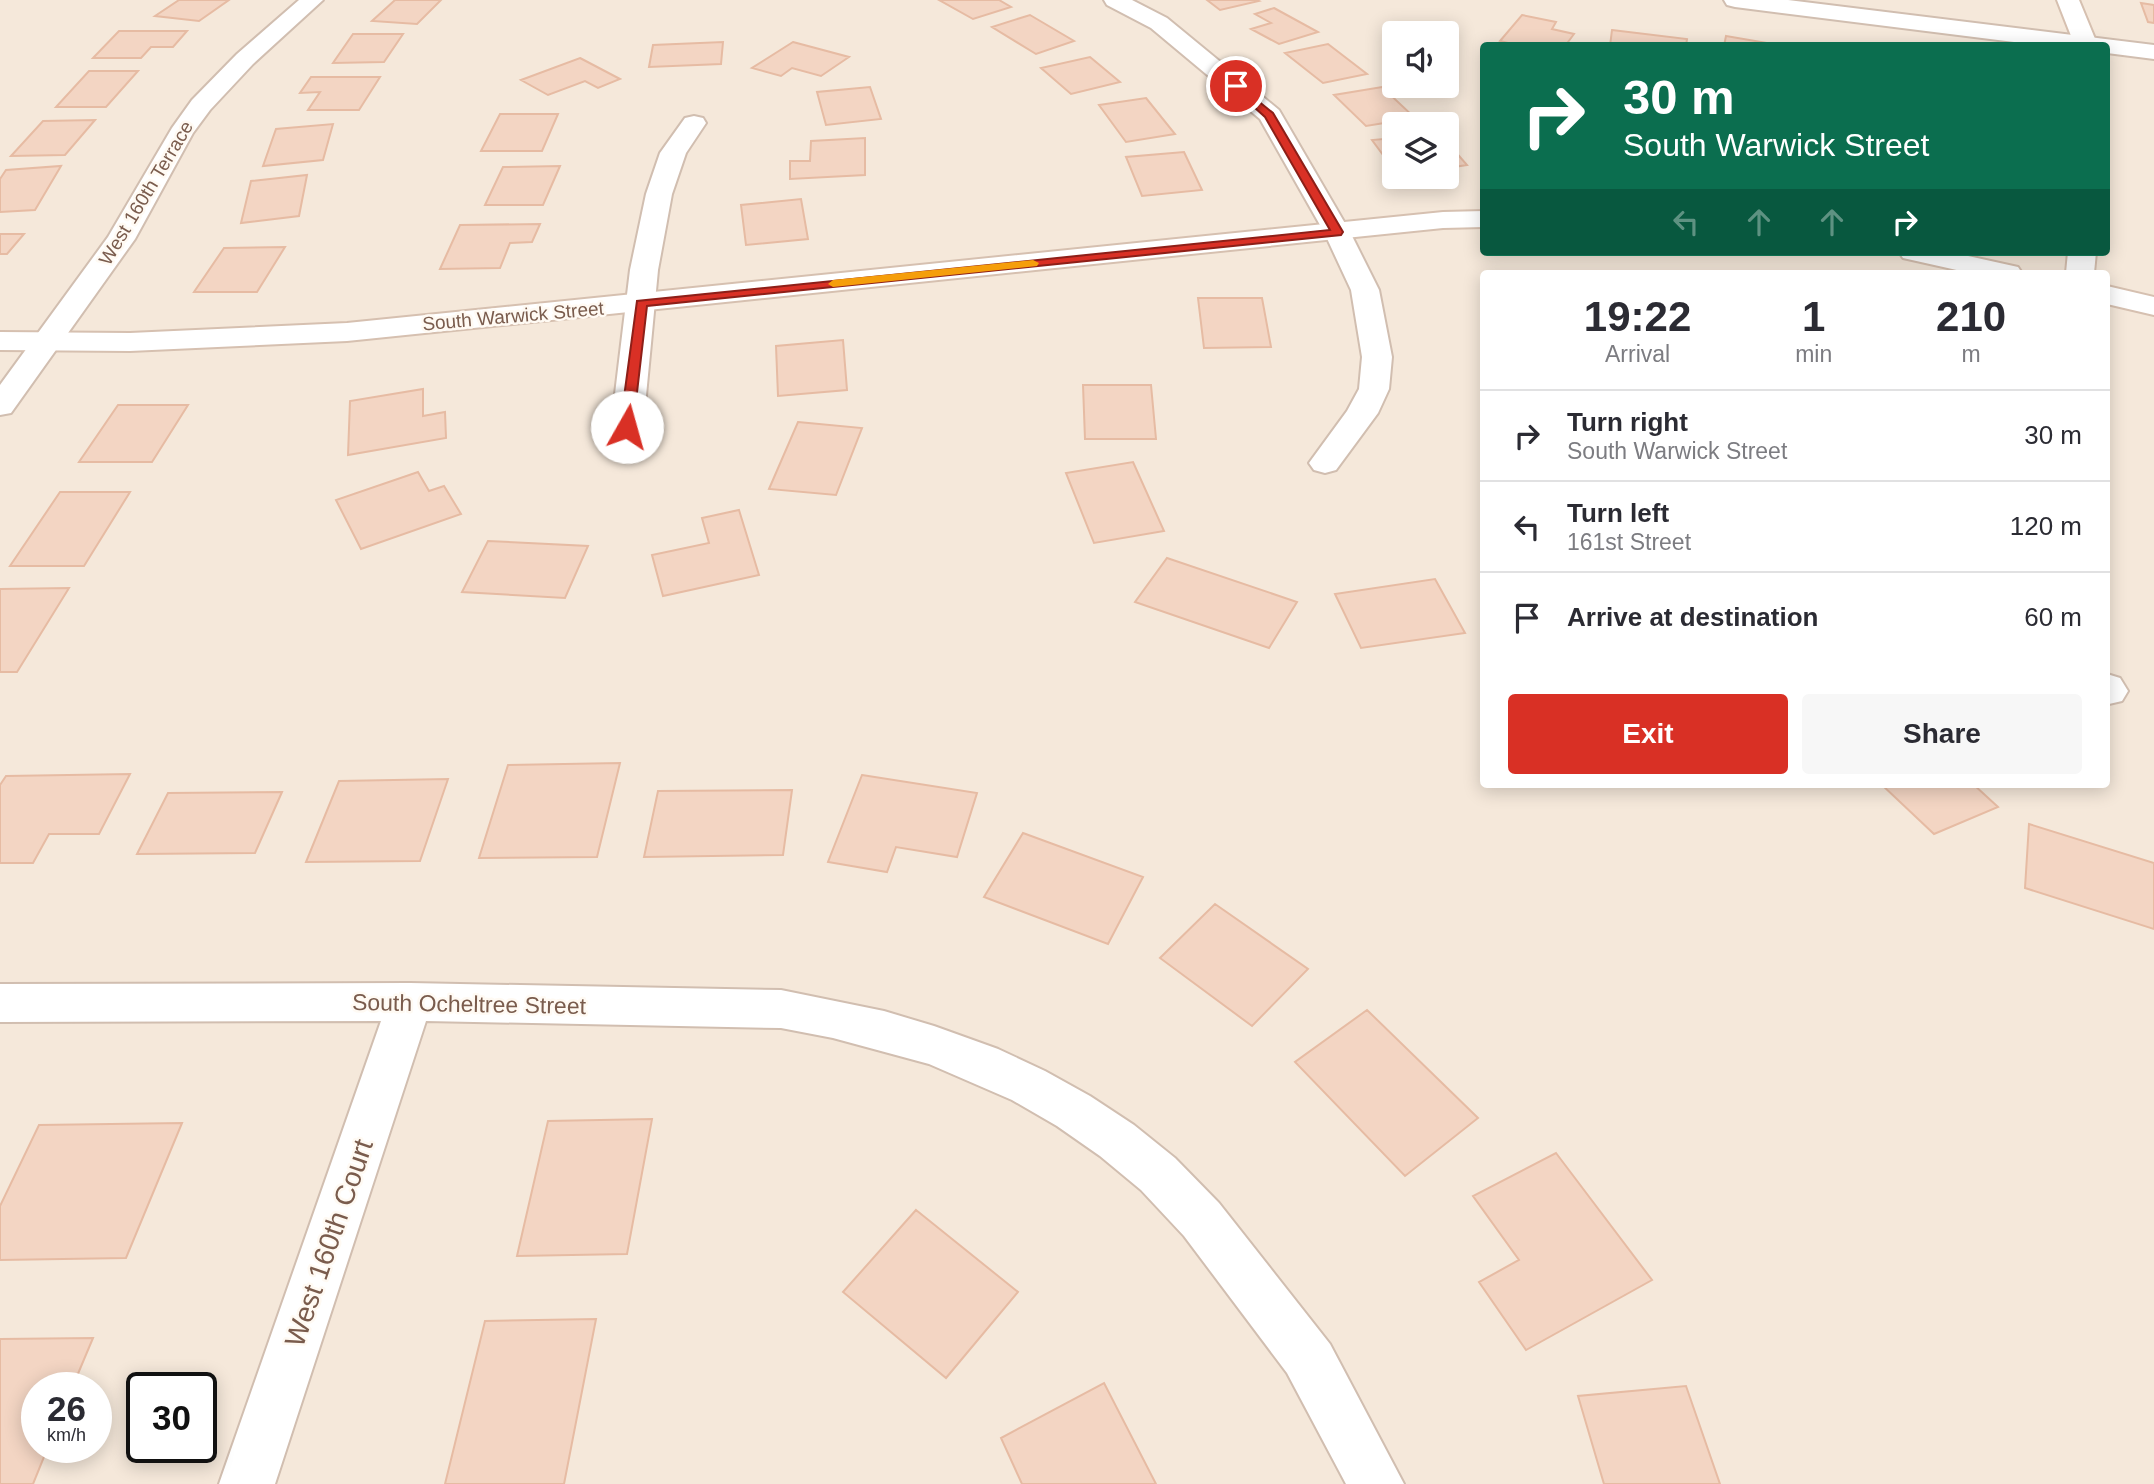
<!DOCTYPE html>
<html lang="en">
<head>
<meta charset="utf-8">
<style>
	body { margin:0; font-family:Helvetica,sans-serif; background:#f7f7f7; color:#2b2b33; height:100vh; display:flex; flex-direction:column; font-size:26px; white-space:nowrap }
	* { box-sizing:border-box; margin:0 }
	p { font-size:23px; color:#7c7c81 }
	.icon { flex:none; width:38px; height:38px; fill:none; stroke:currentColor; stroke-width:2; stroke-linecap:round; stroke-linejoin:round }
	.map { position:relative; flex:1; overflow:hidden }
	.sheet { position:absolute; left:1480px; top:270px; width:630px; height:518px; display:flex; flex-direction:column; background:#fff; border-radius:7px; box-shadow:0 4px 18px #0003 }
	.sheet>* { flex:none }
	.hud { position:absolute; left:1480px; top:42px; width:630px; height:214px; border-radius:7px; box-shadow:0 4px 18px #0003; background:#0b6e4f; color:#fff; overflow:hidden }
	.buttons { position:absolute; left:1382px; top:21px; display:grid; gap:14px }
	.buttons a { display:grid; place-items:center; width:77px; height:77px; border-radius:7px; background:#fff; box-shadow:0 4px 18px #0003; font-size:35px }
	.speed { position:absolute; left:21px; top:1372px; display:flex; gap:14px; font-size:35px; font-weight:700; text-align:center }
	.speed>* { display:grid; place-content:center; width:91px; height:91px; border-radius:50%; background:#fff; box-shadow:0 4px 18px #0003; line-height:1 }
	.speed small { font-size:18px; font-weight:400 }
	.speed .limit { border:4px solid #111; border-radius:10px; background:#fff; color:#111 }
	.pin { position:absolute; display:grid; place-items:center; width:60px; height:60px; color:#fff; margin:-30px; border:4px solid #fff; border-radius:50%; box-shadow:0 2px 7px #0007 }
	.me { position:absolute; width:77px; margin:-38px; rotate:7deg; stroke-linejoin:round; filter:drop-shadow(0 0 5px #0008) }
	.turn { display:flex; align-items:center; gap:24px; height:147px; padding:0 28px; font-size:32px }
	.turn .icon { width:91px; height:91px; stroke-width:2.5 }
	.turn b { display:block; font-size:49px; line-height:60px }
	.lanes { display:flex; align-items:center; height:66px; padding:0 28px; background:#0003; justify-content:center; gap:35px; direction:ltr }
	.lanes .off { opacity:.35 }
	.eta { display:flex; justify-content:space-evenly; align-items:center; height:119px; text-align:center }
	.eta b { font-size:42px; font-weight:600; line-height:49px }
	.cta { display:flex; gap:14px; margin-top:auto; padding:14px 28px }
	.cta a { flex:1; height:80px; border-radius:7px; background:#d93025; color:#fff; font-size:28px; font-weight:600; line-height:80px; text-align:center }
	.cta a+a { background:#f7f7f7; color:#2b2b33 }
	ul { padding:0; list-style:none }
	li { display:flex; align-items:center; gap:21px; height:91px; padding:0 28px; border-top:2px solid #e1e1e2 }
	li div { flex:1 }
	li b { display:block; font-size:26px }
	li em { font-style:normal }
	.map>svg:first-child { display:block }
	.residential { fill:#f5e8da; fill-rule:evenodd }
	.building { fill:#f3d5c3; stroke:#e6bba3; stroke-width:2 }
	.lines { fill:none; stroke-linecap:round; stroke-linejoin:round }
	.street-casing { stroke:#d1beb0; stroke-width:4 }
	.secondary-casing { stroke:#d6c0b0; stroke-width:4 }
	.street { fill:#fff; fill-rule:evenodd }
	.secondary { fill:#fff; fill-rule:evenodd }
	.route { fill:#d93025; stroke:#8d1f18; stroke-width:2 }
	.slow { fill:#f59e0b }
	.labels { text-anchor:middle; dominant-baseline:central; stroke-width:5; stroke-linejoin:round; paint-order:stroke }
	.far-street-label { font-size:19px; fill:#7a5c4d; stroke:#fffaf3 }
	.street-label { font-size:23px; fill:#7a5c4d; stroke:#fffaf3 }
	.near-street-label { font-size:28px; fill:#7a5c4d; stroke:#fffaf3 }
</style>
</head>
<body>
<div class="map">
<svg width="2154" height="1484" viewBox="0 0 2154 1484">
	<rect width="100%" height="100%" fill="#fdf6ec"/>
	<path class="residential" d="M0,0H2154V1484H0ZM1395,33H1447V86H1395ZM1484,46H2107V252H1484ZM1395,124H1447V177H1395ZM1484,273H2107V784H1484ZM37,1388H96V1447H37ZM142,1388H201V1447H142Z"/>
	<path class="building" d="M179,0H229L199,21L155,16Z
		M395,0H441L417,24L372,21Z
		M939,0H999L1011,7L973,19Z
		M1207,0H1257L1259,1L1220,10Z
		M2141,3L2154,5V23L2148,22Z
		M1274,8L1318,32L1279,44L1251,29L1271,23L1255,14Z
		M1030,15L1074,41L1036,54L992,27Z
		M1522,15L1556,22L1552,29L1574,34L1565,46H1520L1500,41Z
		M1612,30L1687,39L1686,46H1610Z
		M119,31H187L173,47H151L141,58H93Z
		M353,34H403L384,62L333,63Z
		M1726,36L1785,46H1724Z
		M723,42L721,64L649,67L653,45Z
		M793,42L849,57L821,76L792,68L781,76L752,68Z
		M1328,44L1367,74L1323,83L1285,53Z
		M1090,57L1120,82L1071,94L1041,68Z
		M580,58L620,79L598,88L585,81L548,95L521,80Z
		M89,71H138L106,107H56Z
		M311,77H380L359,110H308L320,92L300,93Z
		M870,87L881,119L826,125L817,92Z
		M1382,87L1415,118L1366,126L1334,95Z
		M1146,98L1175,134L1126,142L1099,105Z
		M500,114H558L542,151H481Z
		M95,120L65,155L11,156L43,121Z
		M333,124L323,160L263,166L276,129Z
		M865,138V175L790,179V161H810L811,141Z
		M1395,138V158L1386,159L1372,140Z
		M1447,142L1467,165L1447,168Z
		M1184,152L1202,190L1142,196L1126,157Z
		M61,166L35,210L0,212V179L6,170Z
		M560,166L543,205H485L503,167Z
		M307,175L299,216L241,223L251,181Z
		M801,199L808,239L746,245L741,205Z
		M540,224L532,242L510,243L500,268L440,269L460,225Z
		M0,234H24L7,254H0Z
		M285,247L257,292H194L224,248Z
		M1198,298H1262L1271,347L1204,348Z
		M843,340L847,390L778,396L776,346Z
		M1083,385H1151L1156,439H1085Z
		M423,389V416L445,412L446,438L348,455L350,401Z
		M118,405H188L152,462H79Z
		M798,422L862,428L836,495L769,489Z
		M1133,462L1164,531L1094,543L1066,473Z
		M418,472L429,491L444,486L461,514L361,549L336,500Z
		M60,492H130L84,566H10Z
		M739,510L759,575L663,596L652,555L709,543L702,518Z
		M488,541L588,546L565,598L462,592Z
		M1167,558L1297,602L1269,648L1135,602Z
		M1435,579L1465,633L1361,648L1335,594Z
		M69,588L17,672H0V589Z
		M620,763L597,857L479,858L508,765Z
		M130,774L99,834H49L33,863H0V785L6,776Z
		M862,775L977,793L957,857L896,847L887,872L828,862Z
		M448,779L420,861L306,862L339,781Z
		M1881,784H1973L1998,807L1934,834Z
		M792,790L783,855L644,857L658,791Z
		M282,792L255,853L137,854L168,793Z
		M2029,824L2154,863V929L2025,888Z
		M1023,833L1143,877L1108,944L984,897Z
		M1215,904L1308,969L1252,1026L1160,958Z
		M1367,1010L1478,1118L1405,1176L1295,1062Z
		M652,1119L627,1254L517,1256L548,1121Z
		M182,1123L126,1258L0,1260V1206L39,1125Z
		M1556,1153L1652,1280L1526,1350L1479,1282L1519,1260L1473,1196Z
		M916,1210L1018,1292L946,1378L843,1292Z
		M596,1319L564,1484H445L485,1321Z
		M93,1338L72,1388H37V1447H48L33,1484H0V1339Z
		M1104,1383L1156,1484H1022L1001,1438Z
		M1686,1386L1720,1484H1604L1578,1396Z"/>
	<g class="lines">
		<g class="street-casing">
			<path id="street" d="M299,0H323L253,64L210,110L193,133L135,239L11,413L0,415V385L108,237L172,128L192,100L237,54Z
				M1104,0H1132L1167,18L1279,110L1350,232L1379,290L1392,357L1389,389L1378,413L1336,470L1325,473L1314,470L1309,463L1347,411L1359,389L1362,357L1351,290L1324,232L1260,119L1151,28L1107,5Z
				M1724,0H1788L2154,45V59L2107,53V46H2047L1735,7L1727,5Z
				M694,116L703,118L706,123L686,153L672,194L658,270L643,427L638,434L627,436L616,434L611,427L630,270L646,194L660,153L685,118Z
				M2107,674L2120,678L2128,691L2122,701L2109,704Z
				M410,983L781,990L884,1011L934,1026L998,1049L1045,1071L1090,1096L1134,1125L1175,1158L1219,1203L1330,1344L1404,1484H1346L1287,1373L1184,1236L1141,1190L1100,1156L1057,1126L1012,1100L929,1064L833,1038L781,1028L426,1021L275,1484H219L381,1021L0,1022V984Z"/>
		</g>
		<g class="secondary-casing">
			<path id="secondary" d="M2057,0H2079L2098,46H2075Z
				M1484,211V227L1443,228L347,341L130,351L0,350V332L130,333L347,323L1443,212Z
				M1899,252H1950L2018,267L2022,273H1970L1903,258Z
				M2068,252H2096L2094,273H2066Z
				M2107,286L2154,297V315L2107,304Z"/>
		</g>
		<use href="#street" class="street"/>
		<use href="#secondary" class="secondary"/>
	</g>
	<path class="route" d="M1236,83L1273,113L1343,232L1341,235L647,306L633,427L627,431L620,427L637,301L1330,230L1265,117L1233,88L1231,86Z"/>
	<path class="slow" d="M1033,260L1039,263L1037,266L833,287L828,284L833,280Z"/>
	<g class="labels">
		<g class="far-street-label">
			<text transform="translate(146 193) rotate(-59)">West 160th Terrace</text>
			<text transform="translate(513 316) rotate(-5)">South Warwick Street</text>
		</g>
		<g class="street-label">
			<text transform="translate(469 1004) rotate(1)">South Ocheltree Street</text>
		</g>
		<g class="near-street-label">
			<text transform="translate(329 1243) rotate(-71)">West 160th Court</text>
		</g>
	</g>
</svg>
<div class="buttons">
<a><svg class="icon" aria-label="sound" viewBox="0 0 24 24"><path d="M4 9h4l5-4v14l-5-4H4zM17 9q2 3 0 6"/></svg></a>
<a><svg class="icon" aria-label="layers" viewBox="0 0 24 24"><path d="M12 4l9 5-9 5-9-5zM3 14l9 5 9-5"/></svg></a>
</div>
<div class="speed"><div>26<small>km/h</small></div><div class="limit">30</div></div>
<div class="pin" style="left:1236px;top:86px;background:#d93025"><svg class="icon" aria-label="arrive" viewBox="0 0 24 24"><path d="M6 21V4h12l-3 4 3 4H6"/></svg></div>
<svg class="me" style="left:627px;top:427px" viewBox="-20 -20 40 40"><circle r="19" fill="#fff"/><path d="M0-13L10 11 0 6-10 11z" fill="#d93025"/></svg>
<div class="hud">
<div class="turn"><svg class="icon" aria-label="right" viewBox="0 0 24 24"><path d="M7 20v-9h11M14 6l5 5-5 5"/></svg><div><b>30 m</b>South Warwick Street</div></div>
<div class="lanes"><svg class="icon off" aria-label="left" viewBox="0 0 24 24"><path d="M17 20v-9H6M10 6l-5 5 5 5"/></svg><svg class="icon off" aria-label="ahead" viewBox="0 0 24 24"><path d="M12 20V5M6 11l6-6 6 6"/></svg><svg class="icon off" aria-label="ahead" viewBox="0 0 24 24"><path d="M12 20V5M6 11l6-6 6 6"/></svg><svg class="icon" aria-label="right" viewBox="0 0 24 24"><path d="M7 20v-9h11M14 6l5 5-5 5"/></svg></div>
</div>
<section class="sheet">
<div class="eta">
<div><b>19:22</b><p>Arrival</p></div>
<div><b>1</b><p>min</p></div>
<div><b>210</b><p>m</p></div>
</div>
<ul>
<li><svg class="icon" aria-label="right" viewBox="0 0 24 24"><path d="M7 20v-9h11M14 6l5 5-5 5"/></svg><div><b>Turn right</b><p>South Warwick Street</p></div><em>30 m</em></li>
<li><svg class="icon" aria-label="left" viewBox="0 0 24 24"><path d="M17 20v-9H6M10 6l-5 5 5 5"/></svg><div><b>Turn left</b><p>161st Street</p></div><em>120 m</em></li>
<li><svg class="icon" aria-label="arrive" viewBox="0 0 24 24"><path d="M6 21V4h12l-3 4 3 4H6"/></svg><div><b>Arrive at destination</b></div><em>60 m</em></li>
</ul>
<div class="cta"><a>Exit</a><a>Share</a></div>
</section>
</div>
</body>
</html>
